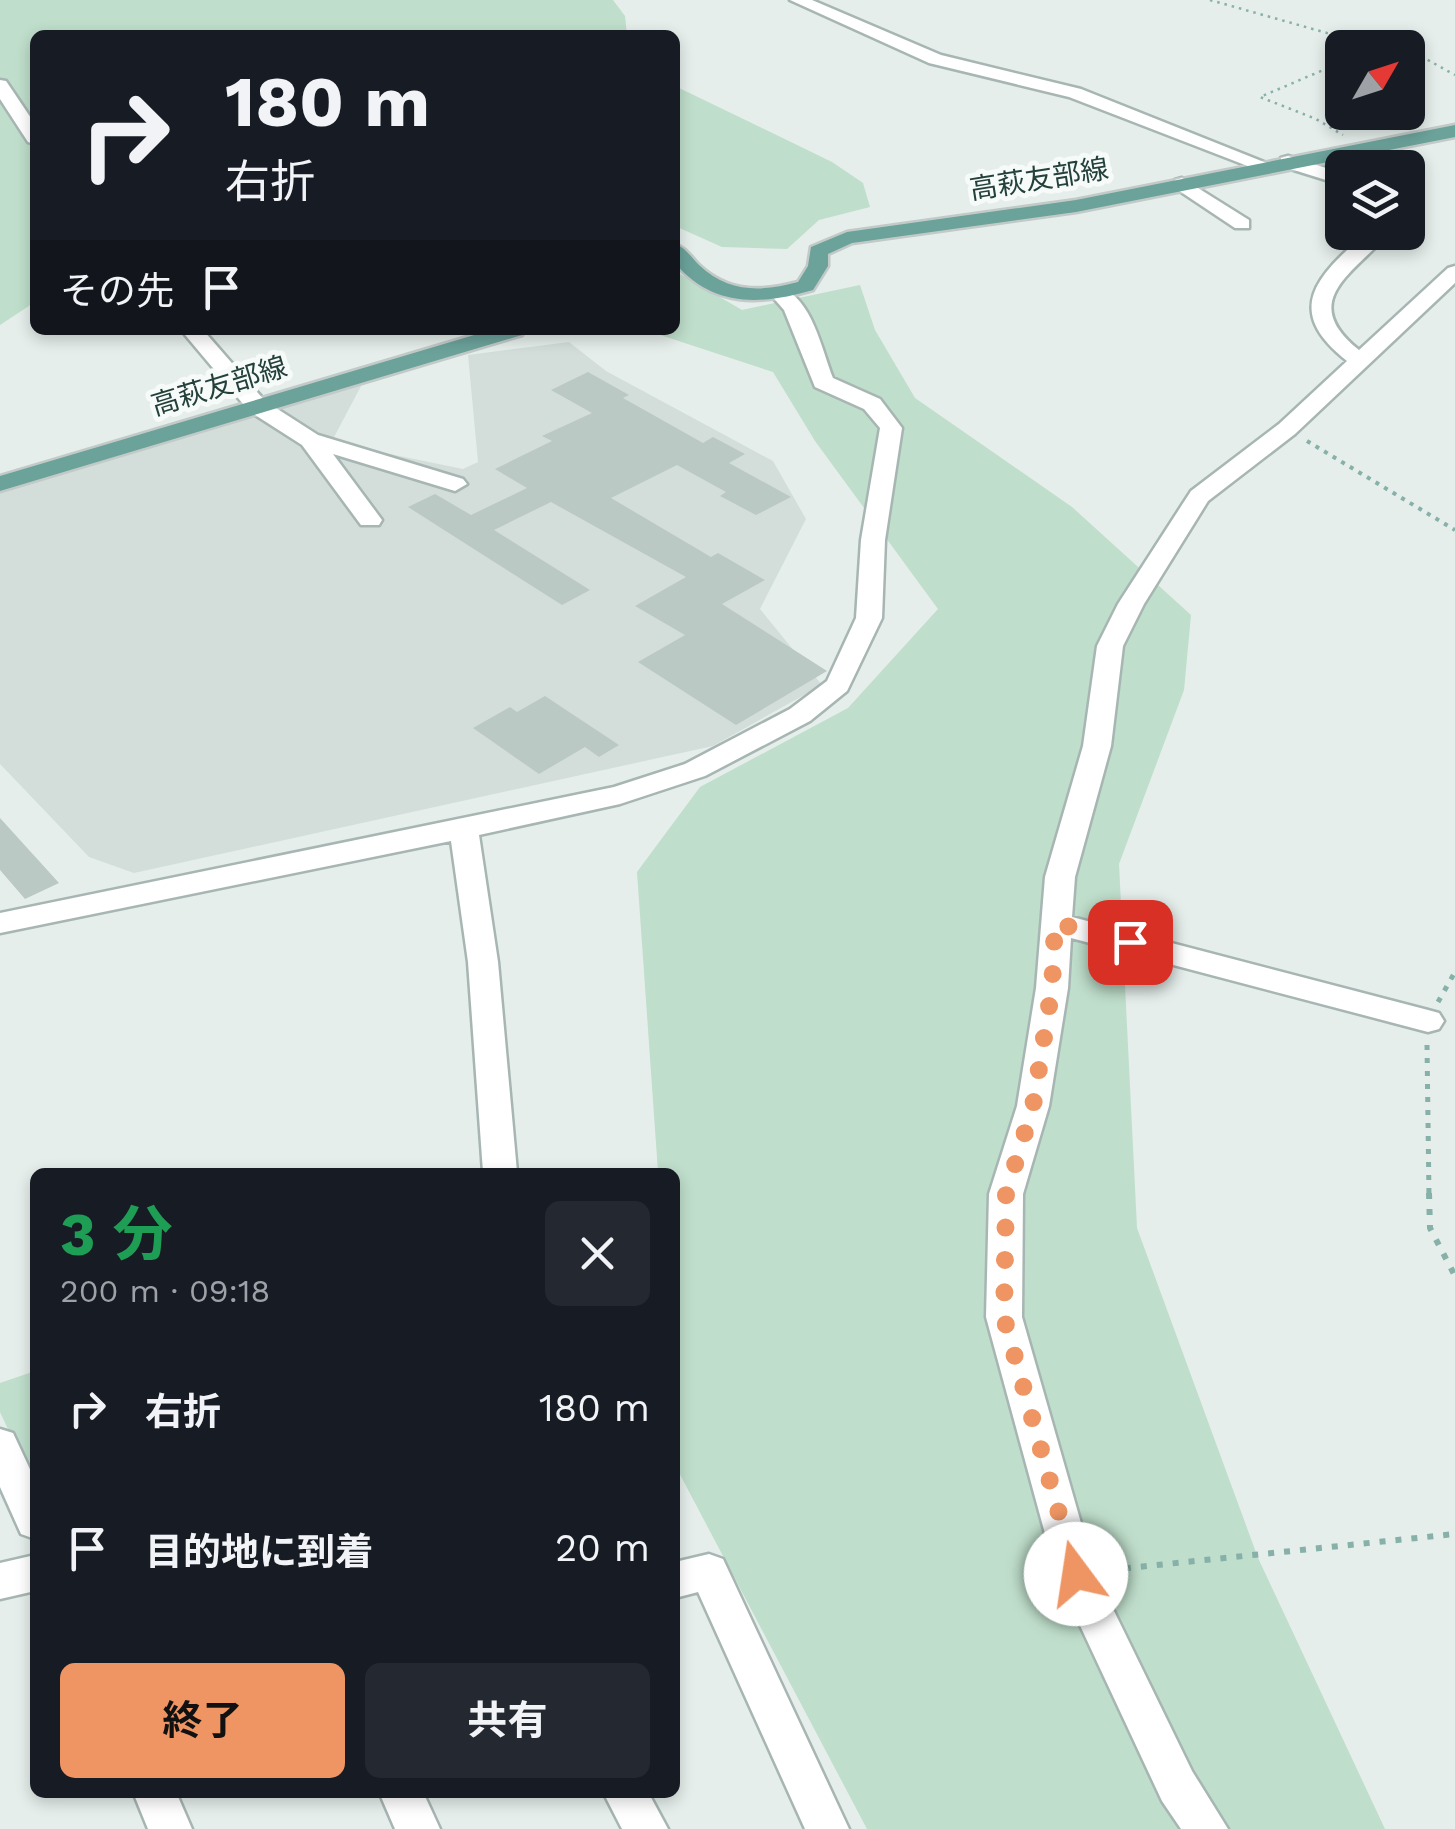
<!DOCTYPE html>
<html lang="ja">
<head>
<meta charset="utf-8">
<style>
	body { margin:0; font-family:"Work Sans","Noto Sans JP",sans-serif; background:#242831; color:#f1f3f6; height:100vh; display:flex; flex-direction:column; font-size:38px; white-space:nowrap }
	* { box-sizing:border-box; margin:0 }
	p { font-size:32px; color:#9ea1a6 }
	.icon { flex:none; width:55px; height:55px; fill:none; stroke:currentColor; stroke-width:2; stroke-linecap:round; stroke-linejoin:round }
	.map { position:relative; flex:1; overflow:hidden }
	.drawer { position:absolute; left:30px; top:1168px; width:650px; height:630px; display:flex; flex-direction:column; background:#171b24; border-radius:15px; box-shadow:0 5px 15px #0003 }
	.drawer>* { flex:none }
	.hud { position:absolute; left:30px; top:30px; width:650px; height:305px; border-radius:15px; box-shadow:0 5px 15px #0003; background:#171b24; color:#f1f3f6; overflow:hidden }
	.needle { width:65px; rotate:51deg }
	.fabs { position:absolute; left:1325px; top:30px; display:grid; gap:20px }
	.fabs a { display:grid; place-items:center; width:100px; height:100px; border-radius:15px; background:#171b24; box-shadow:0 5px 15px #0003; font-size:50px }
	.pin { position:absolute; display:grid; place-items:center; width:85px; height:85px; color:#fff; margin:-42px; border-radius:20px; box-shadow:0 5px 15px #0006 }
	.me { position:absolute; width:110px; margin:-55px; rotate:346deg; stroke-linejoin:round; filter:drop-shadow(0 0 8px #0008) }
	.turn { display:flex; align-items:center; gap:35px; height:210px; padding:0 30px; font-size:45px }
	.turn .icon { width:130px; height:130px; stroke-width:2.5 }
	.turn b { display:block; font-size:70px; line-height:85px }
	.then { display:flex; align-items:center; height:95px; padding:0 30px; background:#0003; gap:20px; font-size:38px }
	.round { display:grid; place-items:center; flex:none; width:105px; height:105px; border-radius:15px; background:#242831 }
	.headline { display:flex; align-items:center; justify-content:space-between; height:170px; padding:0 30px }
	h1 { font-size:60px; font-weight:700; line-height:75px; color:#1e9e55 }
	.button { display:flex; gap:20px; margin-top:auto; padding:20px 30px }
	.button a { flex:1; height:115px; border-radius:15px; background:#ee9563; color:#111; font-size:40px; font-weight:700; line-height:115px; text-align:center }
	.button a+a { background:#242831; color:#f1f3f6 }
	ul { padding:0; list-style:none }
	li { display:flex; align-items:center; gap:30px; height:140px; padding:0 30px }
	li div { flex:1 }
	li b { display:block; font-size:38px }
	li em { font-style:normal }
	.map>svg:first-child { display:block }
	.built { fill:#d3deda }
	.green { fill:#bfdecb }
	.building { fill:#bac9c4 }
	.lines { fill:none; stroke-linecap:round; stroke-linejoin:round }
	.minor-casing { stroke:#a7b6b3; stroke-width:5 }
	.major-casing { stroke:#c2cac8; stroke-width:5 }
	.path-far3 { stroke:#87b0a8; stroke-width:2.5; stroke-dasharray:2.5 5; stroke-linecap:butt }
	.path-far2 { stroke:#87b0a8; stroke-width:4; stroke-dasharray:4 6; stroke-linecap:butt }
	.path-far1 { stroke:#87b0a8; stroke-width:5; stroke-dasharray:5 8; stroke-linecap:butt }
	.path { stroke:#87b0a8; stroke-width:6; stroke-dasharray:6 10; stroke-linecap:butt }
	.minor { fill:#fff; fill-rule:evenodd }
	.major { fill:#6ba29a; fill-rule:evenodd }
	.route { stroke:#ee9563; stroke-width:18; stroke-dasharray:0 32.4 }
	.labels { text-anchor:middle; dominant-baseline:central; stroke-width:10; stroke-linejoin:round; paint-order:stroke }
	.far-street-label { font-size:28px; fill:#24403b; stroke:#f6faf8 }
</style>
</head>
<body>
<div class="map">
<svg width="1455" height="1829" viewBox="0 0 1455 1829">
	<rect width="100%" height="100%" fill="#e5eeeb"/>
	<path class="built" d="M569,342L606,371L773,461L806,519L760,609L822,685L713,746L134,873L89,857L0,764V487L369,371L333,439L341,444L463,469L478,462L468,355Z"/>
	<path class="green" d="M0,0H613L625,16L627,35H35V302L0,325Z
		M675,86L832,162L863,183L870,207L819,220L787,249L722,247L675,226Z
		M675,271L742,310L860,285L875,330L915,398L1072,507L1191,615L1184,690L1119,864L1137,1228L1258,1558L1385,1829H867L675,1465V1172H658L637,872L700,787L848,708L938,609L815,441L773,372L645,330H675Z
		M35,1371V1487L0,1412V1383Z"/>
	<path class="building" d="M588,372L629,395L623,398L703,443L713,437L745,454L729,463L791,497L756,515L720,496L726,492L677,465L611,498L711,557L718,553L765,580L722,604L827,671L736,725L638,662L685,635L635,606L686,577L551,502L494,530L590,590L562,605L408,507L435,494L471,515L527,488L495,469L552,441L542,436L592,413L551,390Z
		M545,696L619,745L599,757L585,747L539,774L473,728L510,707L517,712Z
		M0,818L59,883L25,899L0,870Z"/>
	<g class="lines">
		<g class="minor-casing">
			<path id="minor" d="M790,0H812L941,55L1081,89L1274,166L1265,172L1258,170L1069,97L929,63Z
				M0,80L6,81L35,124V144L28,142L0,99Z
				M1288,156L1342,173V185L1281,166V158Z
				M1182,178L1249,220V228H1235L1175,188V180Z
				M1367,232H1390C1356,272 1296,300 1359,350L1448,268L1455,266V283L1295,434L1208,501L1144,604L1123,646L1111,746L1075,877L1072,917L1428,1010L1439,1013L1444,1021L1439,1029L1428,1032L1071,938L1068,988L1049,1106L1023,1194L1022,1317L1095,1572L1192,1771L1228,1829H1181L1162,1801L1056,1574L986,1317L989,1194L1017,1106L1036,988L1045,877L1083,746L1097,646L1118,604L1191,491L1279,424L1347,361C1282,310 1317,276 1367,232Z
				M780,288C812,297 822,351 833,378L880,399L902,428L885,540L882,618L847,691L810,721L705,776L620,804L479,835L498,962L517,1172H483L468,962L451,841L0,933V913L614,787L685,764L790,709L827,681L856,618L861,540L880,428L864,409L815,387L784,310L770,294Z
				M181,330H203L265,401L318,435L463,479L467,484L455,491L333,454L382,520L379,525H361L302,445L249,411Z
				M0,1429L13,1433L35,1480V1539L21,1534L0,1487Z
				M709,1554L723,1559L849,1829H805L698,1592L675,1598V1562Z
				M35,1555V1591L0,1599V1563Z
				M133,1792H176L192,1829H148Z
				M379,1792H423L440,1829H395Z
				M603,1792H648L668,1829H622Z"/>
		</g>
		<g class="major-casing">
			<path id="major" d="M1455,125V137L1076,212L852,243L828,254V266L813,290C761,305 713,308 675,263V244C686,248 691,257 699,265C729,293 761,292 798,282L808,266L811,247L847,232L1076,200Z
				M491,330H525L522,335L0,491V476Z"/>
		</g>
		<path class="path-far3" d="M1210,0L1327,33L1389,41L1405,48
			M1350,36L1351,48
			M1408,49L1455,75
			M1342,62L1260,97L1316,119L1343,135"/>
		<path class="path-far2" d="M1307,441L1455,530"/>
		<path class="path-far1" d="M1438,1002L1455,972
			M1427,1045L1429,1196"/>
		<path class="path" d="M1429,1193L1430,1228L1455,1276
			M1109,1570L1455,1534"/>
		<use href="#minor" class="minor"/>
		<use href="#major" class="major"/>
	</g>
	<g class="lines">
		<path class="route" d="M1076,1574L1004,1318L1006,1194L1033,1106L1052,988L1055,923L1130,942"/>
	</g>
	<g class="labels">
		<g class="far-street-label">
			<text transform="translate(1039 179) rotate(-9)">高萩友部線</text>
			<text transform="translate(219 386) rotate(-17)">高萩友部線</text>
		</g>
	</g>
</svg>
<div class="fabs">
<a><svg class="needle" viewBox="-14 -14 28 28"><path d="M0-13l5 13h-10z" fill="#e53935"/><path d="M0 13l5-13h-10z" fill="#9ea1a6"/></svg></a>
<a><svg class="icon" aria-label="layers" viewBox="0 0 24 24"><path d="M12 4l9 5-9 5-9-5zM3 14l9 5 9-5"/></svg></a>
</div>
<div class="pin" style="left:1130px;top:942px;background:#d93025"><svg class="icon" aria-label="arrive" viewBox="0 0 24 24"><path d="M6 21V4h12l-3 4 3 4H6"/></svg></div>
<svg class="me" style="left:1076px;top:1574px" viewBox="-20 -20 40 40"><circle r="19" fill="#fff"/><path d="M0-13L10 11 0 6-10 11z" fill="#ee9563"/></svg>
<div class="hud">
<div class="turn"><svg class="icon" aria-label="right" viewBox="0 0 24 24"><path d="M7 20v-9h11M14 6l5 5-5 5"/></svg><div><b>180 m</b>右折</div></div>
<div class="then">その先<svg class="icon" aria-label="arrive" viewBox="0 0 24 24"><path d="M6 21V4h12l-3 4 3 4H6"/></svg></div>
</div>
<section class="drawer">
<div class="headline"><div><h1>3 分</h1><p>200 m · 09:18</p></div><a class="round"><svg class="icon" aria-label="close" viewBox="0 0 24 24"><path d="M6 6l12 12M18 6L6 18"/></svg></a></div>
<ul>
<li><svg class="icon" aria-label="right" viewBox="0 0 24 24"><path d="M7 20v-9h11M14 6l5 5-5 5"/></svg><div><b>右折</b></div><em>180 m</em></li>
<li><svg class="icon" aria-label="arrive" viewBox="0 0 24 24"><path d="M6 21V4h12l-3 4 3 4H6"/></svg><div><b>目的地に到着</b></div><em>20 m</em></li>
</ul>
<div class="button"><a>終了</a><a>共有</a></div>
</section>
</div>
</body>
</html>
